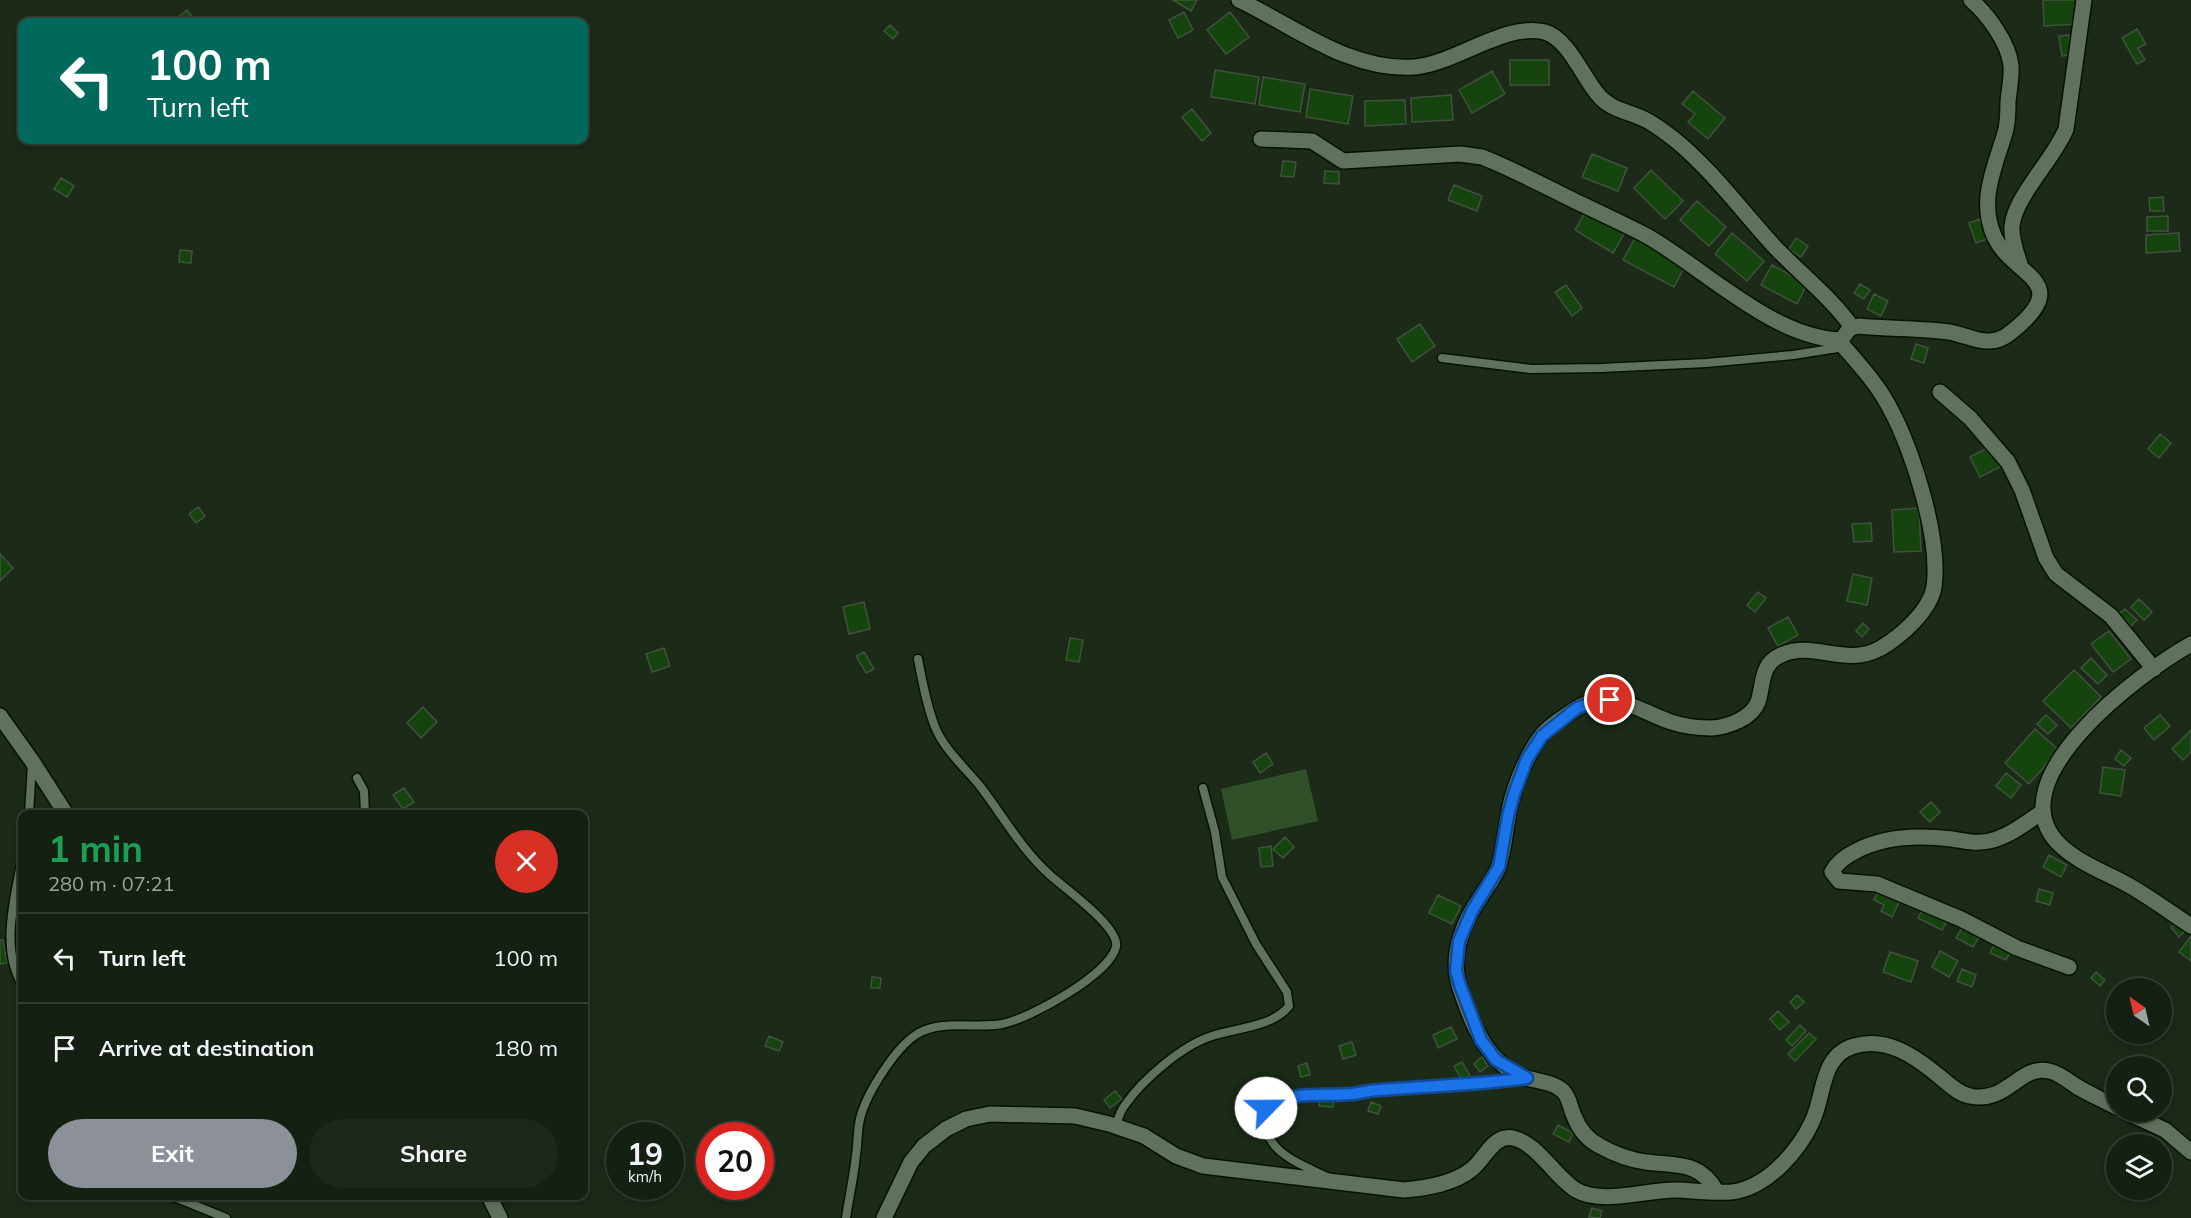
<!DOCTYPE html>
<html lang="en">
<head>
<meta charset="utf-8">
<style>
	body { margin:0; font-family:Mulish,sans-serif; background:#1d281b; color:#f1f3f6; height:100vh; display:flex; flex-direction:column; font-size:22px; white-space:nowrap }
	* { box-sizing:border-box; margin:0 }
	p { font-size:20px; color:#9da39f }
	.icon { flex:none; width:33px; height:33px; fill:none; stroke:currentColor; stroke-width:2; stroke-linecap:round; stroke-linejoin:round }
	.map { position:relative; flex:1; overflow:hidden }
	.drawer { position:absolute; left:18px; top:810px; width:570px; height:390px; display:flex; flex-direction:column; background:#142012; border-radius:12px; box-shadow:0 3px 9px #0003,0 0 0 2px #333e32 }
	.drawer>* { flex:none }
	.top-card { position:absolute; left:18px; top:18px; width:570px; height:126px; border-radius:12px; box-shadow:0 3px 9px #0003,0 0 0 2px #333e32; background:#00695c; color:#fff; overflow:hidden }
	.needle { width:39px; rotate:326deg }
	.buttons { position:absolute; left:2106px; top:978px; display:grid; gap:12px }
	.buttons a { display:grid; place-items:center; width:66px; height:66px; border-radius:50%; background:#142012; box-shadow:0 3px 9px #0003,0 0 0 2px #333e32; font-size:30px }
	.speed { position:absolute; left:606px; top:1122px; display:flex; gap:12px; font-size:30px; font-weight:700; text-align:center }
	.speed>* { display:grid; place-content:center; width:78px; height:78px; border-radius:50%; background:#142012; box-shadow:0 3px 9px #0003,0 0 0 2px #333e32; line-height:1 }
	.speed small { font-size:15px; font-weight:400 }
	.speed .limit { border:9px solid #d22; background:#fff; color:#111 }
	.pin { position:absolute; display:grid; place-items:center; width:51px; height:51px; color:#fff; margin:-26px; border:3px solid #fff; border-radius:50%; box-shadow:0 2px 6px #0007 }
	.me { position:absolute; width:66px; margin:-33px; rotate:67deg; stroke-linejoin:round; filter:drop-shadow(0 0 4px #0008) }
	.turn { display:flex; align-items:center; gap:21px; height:126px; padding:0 30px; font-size:27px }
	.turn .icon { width:78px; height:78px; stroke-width:2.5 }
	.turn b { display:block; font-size:42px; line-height:51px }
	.round { display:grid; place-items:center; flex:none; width:63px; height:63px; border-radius:32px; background:#1d281b }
	.overview { display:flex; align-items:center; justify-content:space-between; height:102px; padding:0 30px }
	h1 { font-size:36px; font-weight:700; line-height:45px; color:#1e9e55 }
	.primary-button { display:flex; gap:12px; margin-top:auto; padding:12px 30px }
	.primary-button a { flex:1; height:69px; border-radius:36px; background:#8c9099; color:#fff; font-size:24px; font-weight:700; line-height:69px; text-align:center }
	.primary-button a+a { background:#1d281b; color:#f1f3f6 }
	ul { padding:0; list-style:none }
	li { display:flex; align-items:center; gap:18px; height:90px; padding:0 30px; border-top:2px solid #333e32 }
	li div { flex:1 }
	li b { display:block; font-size:22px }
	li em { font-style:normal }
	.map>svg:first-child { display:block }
	.green { fill:#30502a }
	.building { fill:#16440e; stroke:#40513d; stroke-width:1.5 }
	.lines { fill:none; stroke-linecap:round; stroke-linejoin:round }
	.lane-casing { stroke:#051304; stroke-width:11 }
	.street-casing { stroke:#051304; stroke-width:18 }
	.lane { stroke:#60725d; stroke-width:8 }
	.street { stroke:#60725d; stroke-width:15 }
	.route-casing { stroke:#114b97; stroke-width:15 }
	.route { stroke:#1a73e8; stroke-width:10 }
</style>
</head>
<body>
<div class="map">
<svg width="2191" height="1218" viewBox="0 0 2191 1218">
	<rect width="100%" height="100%" fill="#1b2b18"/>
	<path class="green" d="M1306,769L1318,821L1232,840L1221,789Z"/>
	<path class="building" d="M1173,0H1197L1191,11Z
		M2043,0H2076L2078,24L2044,26Z
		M187,10L193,18L187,22H181L177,18Z
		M1184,12L1193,30L1178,38L1169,20Z
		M1230,12L1249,37L1226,54L1207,30Z
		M890,25L898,33L893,39L884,31Z
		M2137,29L2146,44L2138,48L2145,60L2137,64L2122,38Z
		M2069,35L2071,55L2062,56L2059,36Z
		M1510,60H1549V85H1510Z
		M1215,70L1259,77L1255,104L1211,97Z
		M1492,71L1505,94L1472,113L1459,90Z
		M1263,77L1305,84L1300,112L1259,105Z
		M1310,89L1353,96L1348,124L1306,117Z
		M1693,91L1725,118L1708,139L1688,122L1695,114L1682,104Z
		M1451,95L1453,120L1412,122L1411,98Z
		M1405,100L1406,124L1365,126V101Z
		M1192,109L1211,133L1202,141L1182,117Z
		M1592,154L1627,168L1618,191L1582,177Z
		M1283,161L1296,162L1294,177L1281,176Z
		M1651,170L1683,201L1665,219L1634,188Z
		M1325,171L1339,172V184L1324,183Z
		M61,178L74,186L67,197L54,189Z
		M1454,185L1482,196L1477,211L1448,200Z
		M2163,197L2164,211H2150L2149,198Z
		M1697,201L1726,227L1709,246L1680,220Z
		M1586,211L1624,234L1613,253L1575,230Z
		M2168,216V231H2147V217Z
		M1980,219L1987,239L1976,243L1969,223Z
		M1732,233L1764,261L1747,281L1715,254Z
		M2179,233L2180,251L2146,253V235Z
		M1635,238L1686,264L1674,287L1623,260Z
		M1796,238L1808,246L1801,257L1789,249Z
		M180,250L192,251L191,263L179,262Z
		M1772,265L1807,284L1797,304L1761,285Z
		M1860,284L1870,290L1864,299L1854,293Z
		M1566,285L1582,308L1572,316L1555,292Z
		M1874,294L1888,301L1881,316L1867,309Z
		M1420,324L1435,346L1412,362L1397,339Z
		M1916,344L1928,348L1924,363L1911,359Z
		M2160,434L2171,443L2159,458L2148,449Z
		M1989,447L2000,467L1980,477L1970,457Z
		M198,507L205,516L196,523L189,514Z
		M1919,508L1921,551L1894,552L1892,510Z
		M1871,523L1872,541L1854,542L1852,524Z
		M0,554L13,568L0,581Z
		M1853,574L1872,578L1867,605L1847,601Z
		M1758,592L1766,598L1755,612L1747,605Z
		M2139,599L2152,612L2144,620L2131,607Z
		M864,602L870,629L849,634L843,607Z
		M2125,609L2137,620L2131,626L2119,614Z
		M1788,617L1798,635L1778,646L1768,628Z
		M1863,623L1869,629L1862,637L1856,631Z
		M2109,631L2131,659L2113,672L2091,644Z
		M1070,638L1083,640L1079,662L1066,660Z
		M664,648L670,666L652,672L646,654Z
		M864,652L874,669L866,673L856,656Z
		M2091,658L2107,675L2098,684L2081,668Z
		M2074,670L2101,697L2071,728L2043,701Z
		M423,707L437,722L421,738L407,723Z
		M2046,715L2057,725L2048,734L2037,724Z
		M2160,715L2170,726L2154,740L2144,728Z
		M2035,729L2059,750L2029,784L2005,763Z
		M2191,730V752L2183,760L2172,749Z
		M2121,750L2131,758L2124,766L2115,759Z
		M1266,753L1273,764L1260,773L1253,762Z
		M2103,767L2125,770L2121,796L2100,793Z
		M2006,773L2021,785L2011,798L1996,786Z
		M404,788L414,802L403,809L393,795Z
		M1931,802L1940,812L1930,822L1920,812Z
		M1285,837L1294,847L1283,858L1273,849Z
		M1271,846L1273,866L1261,867L1259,848Z
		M2049,855L2067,865L2061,877L2043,867Z
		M2039,889L2053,893L2050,905L2036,901Z
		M1879,890L1900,900L1892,917L1881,911L1884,905L1874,900Z
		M1438,895L1461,906L1452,924L1429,913Z
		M1923,909L1947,921L1942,930L1918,918Z
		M2176,923L2184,932L2179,937L2171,927Z
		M1963,926L1980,936L1973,947L1956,938Z
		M2191,936V961L2179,952Z
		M0,940H3L7,963L0,964Z
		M1994,945L2010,952L2006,960L1990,953Z
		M1940,951L1958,961L1949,977L1932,967Z
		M1890,952L1918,961L1911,982L1883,972Z
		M1962,969L1976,975L1972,987L1957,981Z
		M2096,972L2105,980L2100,986L2091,978Z
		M872,977L881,978L880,988H871Z
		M1797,995L1804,1002L1796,1009L1790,1002Z
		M1778,1011L1789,1022L1780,1030L1770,1019Z
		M1800,1025L1806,1031L1792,1046L1786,1040Z
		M1451,1027L1457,1039L1438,1048L1433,1035Z
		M1809,1033L1816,1039L1795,1061L1788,1054Z
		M769,1036L783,1042L779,1051L765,1046Z
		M1352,1042L1356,1055L1343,1059L1339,1046Z
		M1482,1057L1488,1066L1480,1072L1474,1064Z
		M1462,1062L1470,1076L1462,1081L1454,1066Z
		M1307,1063L1310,1075L1301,1077L1298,1066Z
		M1115,1091L1122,1099L1110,1108L1104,1100Z
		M1320,1100L1334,1101L1333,1107L1319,1106Z
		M1371,1102L1381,1106L1378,1114L1368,1111Z
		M1284,1105L1292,1114L1285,1120L1277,1111Z
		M1558,1125L1573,1133L1569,1142L1553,1134Z
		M1592,1208L1602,1211L1600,1218L1589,1217Z"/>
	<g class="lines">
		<g class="lane-casing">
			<path id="lane" d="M1442,358L1531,369L1601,368L1706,363L1793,355L1844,347
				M357,778L364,791L365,814
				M29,814L32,764
				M22,859C15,897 0,949 22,984
				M1116,1126C1118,1119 1120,1111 1125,1105C1143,1079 1183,1045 1212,1036C1235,1028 1273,1027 1289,1006L1287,992L1256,944L1222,877L1215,832L1203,788
				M1327,1177C1294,1161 1259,1150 1266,1108C1297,1090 1318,1096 1351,1094C1371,1093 1391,1089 1411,1088C1448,1086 1484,1084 1521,1079
				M172,1196L226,1218
				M846,1218C849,1197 854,1176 856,1155C858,1144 857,1131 860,1119C866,1094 895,1048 917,1034C942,1019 975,1029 1002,1024C1029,1019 1109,975 1116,947C1120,927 1064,888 1050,875C1021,849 1003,816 980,786C967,770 950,755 940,737C929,719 922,680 918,659"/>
		</g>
		<g class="street-casing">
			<path id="street" d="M1239,0C1294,26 1350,72 1415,67C1456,63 1506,22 1545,32C1569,39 1584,80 1600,97C1613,111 1632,112 1648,121C1657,126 1666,133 1674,139C1712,170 1740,209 1773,245C1799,273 1830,296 1852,327
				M1261,139L1312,141L1343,161L1460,154L1482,157C1515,170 1546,187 1577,202C1600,213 1624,224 1647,236C1705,269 1773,338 1841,340
				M2021,267C2017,254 2011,240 2012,226C2015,196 2054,159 2066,129L2084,0
				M1940,392L1970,418L2008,462L2022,490L2046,558L2056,574L2111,616L2154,669
				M2191,644C2141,672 1995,780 2059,844C2078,863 2107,873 2130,886C2151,898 2171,913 2191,926
				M0,716L32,761L66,814
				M2042,812C2026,823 2008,837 1989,841C1976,844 1965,841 1952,839C1920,835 1884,836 1856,851C1846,856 1837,862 1832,872L1839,881L1877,884L1961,919L2017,948L2069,967
				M2126,1112L2165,1130L2191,1152
				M1717,1192C1700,1161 1677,1166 1646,1162C1631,1160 1614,1154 1600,1146C1588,1140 1579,1129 1574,1116C1570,1108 1570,1098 1563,1091C1551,1080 1533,1082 1518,1075C1484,1058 1470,1019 1459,985C1450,954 1464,920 1482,895C1488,885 1496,876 1499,865C1504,850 1505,833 1508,818C1511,793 1526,755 1542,735C1550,725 1564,717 1574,710C1610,686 1638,711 1671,722C1683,726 1700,728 1712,728C1728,727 1752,718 1758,702C1764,684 1760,664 1781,655C1815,640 1845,668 1881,648C1901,636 1930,611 1934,587C1941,536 1910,440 1883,396C1872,378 1858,363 1844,347L1841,340L1850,328L1859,326C1889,329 1920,328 1949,332C1963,334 1976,342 1989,341C1997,341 2004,338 2010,333C2076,281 2015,278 1995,238C1978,202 1994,169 2005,133C2008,123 2008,112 2008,102C2009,90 2012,77 2011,65C2008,42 1988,15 1971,0
				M489,1196L500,1218
				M884,1218L911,1162L924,1146L946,1129L966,1119L990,1114L1075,1116L1109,1124L1144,1136L1176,1156L1203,1166L1404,1190C1426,1188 1454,1184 1472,1169C1485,1159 1493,1134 1513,1138C1537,1143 1556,1178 1576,1190C1602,1205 1646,1190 1675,1190C1695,1190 1718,1195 1738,1191C1770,1184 1799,1150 1812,1122C1825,1095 1820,1056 1854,1046C1887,1036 1916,1057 1940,1077C1949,1084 1958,1094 1970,1096C2007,1104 2020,1064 2049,1071C2059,1073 2067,1080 2076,1086C2089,1094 2103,1100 2116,1107"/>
		</g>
		<use href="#lane" class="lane"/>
		<use href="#street" class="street"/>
	</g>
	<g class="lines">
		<g class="route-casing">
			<path id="route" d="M1266,1108C1299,1089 1317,1097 1352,1094C1361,1093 1370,1090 1379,1090C1429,1086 1478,1085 1527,1078L1496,1060L1481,1040L1460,985L1456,971L1459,941L1472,911L1499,867L1508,816L1514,794L1527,759L1542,736L1577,708L1601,700H1610"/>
		</g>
		<use href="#route" class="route"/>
	</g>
</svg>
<div class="buttons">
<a><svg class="needle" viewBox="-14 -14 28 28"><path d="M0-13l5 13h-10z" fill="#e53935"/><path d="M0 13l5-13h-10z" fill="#9da39f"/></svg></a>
<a><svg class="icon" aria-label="search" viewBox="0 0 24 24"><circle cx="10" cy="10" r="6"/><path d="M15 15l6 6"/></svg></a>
<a><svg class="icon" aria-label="layers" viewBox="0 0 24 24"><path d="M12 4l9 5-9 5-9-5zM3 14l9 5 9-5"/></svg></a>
</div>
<div class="speed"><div>19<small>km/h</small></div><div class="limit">20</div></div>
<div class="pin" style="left:1610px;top:700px;background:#d93025"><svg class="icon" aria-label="arrive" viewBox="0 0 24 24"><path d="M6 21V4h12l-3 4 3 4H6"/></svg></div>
<svg class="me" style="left:1266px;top:1108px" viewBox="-20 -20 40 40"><circle r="19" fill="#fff"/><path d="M0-13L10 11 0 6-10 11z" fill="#1a73e8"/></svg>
<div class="top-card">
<div class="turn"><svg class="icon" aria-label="left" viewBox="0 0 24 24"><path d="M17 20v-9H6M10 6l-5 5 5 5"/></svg><div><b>100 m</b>Turn left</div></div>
</div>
<section class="drawer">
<div class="overview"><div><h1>1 min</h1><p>280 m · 07:21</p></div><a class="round" style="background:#d93025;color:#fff"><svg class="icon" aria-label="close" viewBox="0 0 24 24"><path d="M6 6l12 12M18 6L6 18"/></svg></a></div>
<ul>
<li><svg class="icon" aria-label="left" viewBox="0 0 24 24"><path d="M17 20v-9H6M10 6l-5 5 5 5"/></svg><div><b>Turn left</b></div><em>100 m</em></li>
<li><svg class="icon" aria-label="arrive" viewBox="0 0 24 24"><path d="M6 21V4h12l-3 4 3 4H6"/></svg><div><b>Arrive at destination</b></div><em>180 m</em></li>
</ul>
<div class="primary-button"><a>Exit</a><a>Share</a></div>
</section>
</div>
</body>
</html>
